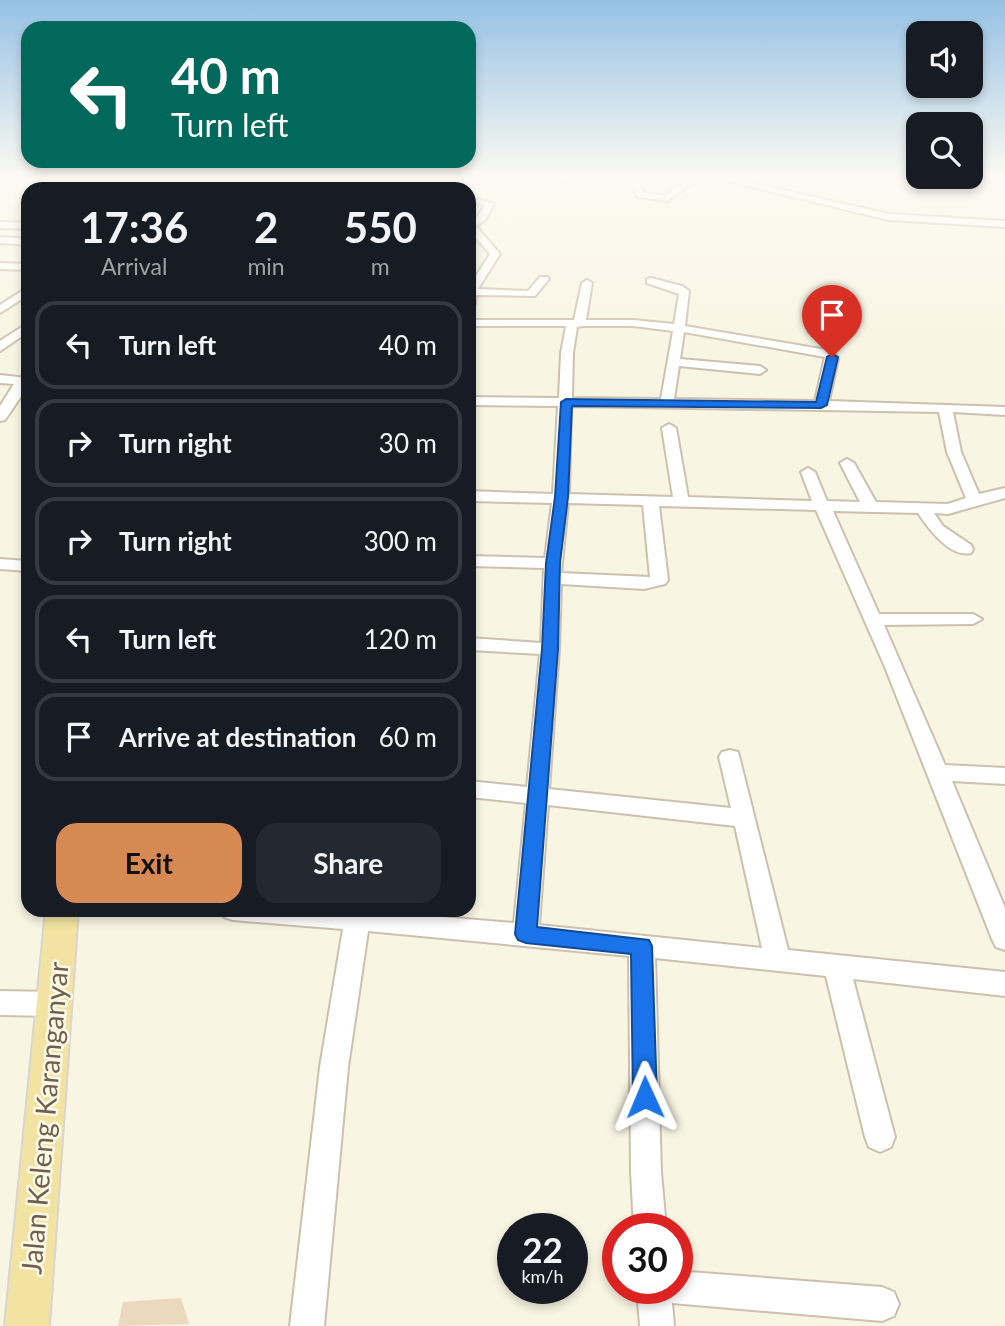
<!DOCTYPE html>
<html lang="en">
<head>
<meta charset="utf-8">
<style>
	body { margin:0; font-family:Lato,sans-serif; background:#242831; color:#f1f3f6; height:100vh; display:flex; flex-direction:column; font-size:26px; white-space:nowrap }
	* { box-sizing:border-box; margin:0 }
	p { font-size:23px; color:#9ea1a6 }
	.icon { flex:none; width:38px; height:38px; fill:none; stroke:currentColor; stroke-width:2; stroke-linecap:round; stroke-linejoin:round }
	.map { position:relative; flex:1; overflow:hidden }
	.side { position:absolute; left:21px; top:182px; width:455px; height:735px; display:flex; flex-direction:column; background:#171b24; border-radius:21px; box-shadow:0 4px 10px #0003 }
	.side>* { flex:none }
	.hud { position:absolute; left:21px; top:21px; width:455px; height:147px; border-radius:21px; box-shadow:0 4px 10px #0003; background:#00695c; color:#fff; overflow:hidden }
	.tools { position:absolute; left:906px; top:21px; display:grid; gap:14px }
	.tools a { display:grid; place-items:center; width:77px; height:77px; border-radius:14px; background:#171b24; box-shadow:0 4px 10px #0003; font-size:35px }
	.speed { position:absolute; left:497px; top:1213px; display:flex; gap:14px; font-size:35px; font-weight:700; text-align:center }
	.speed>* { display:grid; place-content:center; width:91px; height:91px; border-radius:50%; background:#171b24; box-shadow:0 4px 10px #0003; line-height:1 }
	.speed small { font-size:18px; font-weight:400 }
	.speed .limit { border:10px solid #d22; background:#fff; color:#111 }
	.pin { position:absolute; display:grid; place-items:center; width:60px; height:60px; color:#fff; margin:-72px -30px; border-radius:50% 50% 50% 0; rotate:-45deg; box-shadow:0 0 7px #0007 }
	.pin .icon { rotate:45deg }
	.me { position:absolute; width:77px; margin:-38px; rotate:359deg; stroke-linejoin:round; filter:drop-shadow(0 0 5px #0008) }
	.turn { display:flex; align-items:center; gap:24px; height:147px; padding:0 35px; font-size:32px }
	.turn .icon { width:91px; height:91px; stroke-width:2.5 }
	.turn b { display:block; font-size:49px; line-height:60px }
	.eta { display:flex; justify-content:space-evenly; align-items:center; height:119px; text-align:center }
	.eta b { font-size:42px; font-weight:700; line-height:49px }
	.primary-button { display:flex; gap:14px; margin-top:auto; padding:14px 35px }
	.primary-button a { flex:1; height:80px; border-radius:21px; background:#d78954; color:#111; font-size:28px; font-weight:700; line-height:80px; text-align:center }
	.primary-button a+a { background:#242831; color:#f1f3f6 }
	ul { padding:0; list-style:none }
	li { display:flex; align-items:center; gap:21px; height:88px; margin:0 14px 10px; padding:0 21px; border:4px solid #363941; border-radius:21px }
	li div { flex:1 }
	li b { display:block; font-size:26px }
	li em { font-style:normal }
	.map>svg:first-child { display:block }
	.building { fill:#ecd8bd }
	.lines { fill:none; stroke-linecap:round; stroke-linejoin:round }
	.minor-casing { stroke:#ccc0ae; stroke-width:4 }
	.major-casing { stroke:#dad5d0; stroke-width:4 }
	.minor { fill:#fff; fill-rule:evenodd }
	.major { fill:#f2e3a2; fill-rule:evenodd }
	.route { fill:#1a73e8; stroke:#114b97; stroke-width:2 }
	.labels { text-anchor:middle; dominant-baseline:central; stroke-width:5; stroke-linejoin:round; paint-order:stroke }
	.near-street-label { font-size:28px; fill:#6f5f4c; stroke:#fdf9e9 }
</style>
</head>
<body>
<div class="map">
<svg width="1005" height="1326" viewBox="0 0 1005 1326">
	<rect width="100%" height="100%" fill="#f9f5e3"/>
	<path class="building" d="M181,1298L189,1324L118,1326L123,1302Z"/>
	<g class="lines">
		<g class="minor-casing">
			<path id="minor" d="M352,176H361L351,189H343Z
				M395,176H404L394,189H386Z
				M462,176H470L462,189H454Z
				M562,176H570L563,183L559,181Z
				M693,176H703L667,201L638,197L628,181L635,179L644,193L665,195Z
				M705,176H721L889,214L1005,221V227L889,220Z
				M469,196L494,204L485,220L476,226L500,254L478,289L528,291L540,277H548L549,279L535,296L476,295L475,304L469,307V287L490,254L469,230V222L478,216L485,205L469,202Z
				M0,222L28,223V229L0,228Z
				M0,237L28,239V245L0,243Z
				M0,263L28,264V270L0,269Z
				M651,278L682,286L689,291L685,326L833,351L838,359L829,401L1005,407V415L953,412L961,452L979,494L1005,488V498L948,514L934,513L943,526L971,545L973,549L971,553C950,558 928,528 918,513L833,511L879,614H973L982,619L973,624L884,625L945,765L1005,768V784L952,781L1005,908V950L996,947L992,939L885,667L816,510L659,506L668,580L665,584L644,589L561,584L559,649L549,789L731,808L719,757L722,752L730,750L738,752L788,950L1005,972V996L853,979L895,1137L891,1147L880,1152L869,1147L865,1137L826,976L655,958L661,1172L666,1228H634L631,1172L629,956L368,931L348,1067L324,1326H290L320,1067L343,929L233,920L224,917L221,910H359L514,923L526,803L469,797V781L527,787L540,654L469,650V638L541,643L544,568L469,566V556L545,558L552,503L469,501V491L553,494L558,406L469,405V397L559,398L561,353L566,326H469V320H574L582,283L587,280L592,283L586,320H633L674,324L679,294L647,283V279ZM583,326H633L673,331L661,399L572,398L573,353L577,327ZM684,332L825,357L815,401L674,399L679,366L760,374L766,370L760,366L680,359ZM571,406L939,412L947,452L966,498L948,504L876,502L854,463L847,459L840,463L860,502L827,501L815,472L808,468L801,472L812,501L688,497L676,428L669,424L662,428L673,497L569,494ZM568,503L643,505L650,577L561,573ZM548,805L735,826L762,948L539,925Z
				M28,287V295L0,313V305Z
				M28,323V332L0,351V341Z
				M0,375L28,378V386L5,420L0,421V406L14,384L0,383Z
				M0,559L28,561V571L0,569Z
				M0,991L52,992L62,996L65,1004L62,1012L52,1016L0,1015Z
				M677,1271L882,1287L894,1292L899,1304L894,1316L882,1321L672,1303L674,1326H640L637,1288H677Z"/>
		</g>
		<g class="major-casing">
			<path id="major" d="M252,176H264L251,189H240Z
				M46,910H78L49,1326H5Z"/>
		</g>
		<use href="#minor" class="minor"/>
		<use href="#major" class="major"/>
	</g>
	<linearGradient id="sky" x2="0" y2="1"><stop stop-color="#95c1e5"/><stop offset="0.49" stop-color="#fcfaf2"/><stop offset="1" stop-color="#fcfaf2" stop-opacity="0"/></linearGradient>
	<rect width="1005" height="362" fill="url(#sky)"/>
	<path class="route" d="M832,354L838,357L827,405L821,408L572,406L568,497L560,563L558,649L537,927L649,940L652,946L657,1097L653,1105L645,1108L636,1105L633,1097L631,954L526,943L518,940L515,934L542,649L546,563L555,497L561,402L566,399L816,402L827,357Z"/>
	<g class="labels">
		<g class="near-street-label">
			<text transform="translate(44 1118) rotate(-85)">Jalan Keleng Karanganyar</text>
		</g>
	</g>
</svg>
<div class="tools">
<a><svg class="icon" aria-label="sound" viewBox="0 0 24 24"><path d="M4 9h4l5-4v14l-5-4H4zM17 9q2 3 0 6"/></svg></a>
<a><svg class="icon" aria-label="search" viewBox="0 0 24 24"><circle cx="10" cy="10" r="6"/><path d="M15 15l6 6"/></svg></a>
</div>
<div class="speed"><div>22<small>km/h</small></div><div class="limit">30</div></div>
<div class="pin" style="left:832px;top:357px;background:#d93025"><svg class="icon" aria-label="arrive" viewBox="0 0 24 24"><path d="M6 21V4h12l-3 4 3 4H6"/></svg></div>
<svg class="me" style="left:645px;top:1097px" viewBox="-20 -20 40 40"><path d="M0-17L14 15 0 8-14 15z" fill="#1a73e8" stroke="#fff" stroke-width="4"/></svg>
<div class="hud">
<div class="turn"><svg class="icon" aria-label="left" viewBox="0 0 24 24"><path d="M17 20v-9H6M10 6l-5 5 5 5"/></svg><div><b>40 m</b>Turn left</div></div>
</div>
<section class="side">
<div class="eta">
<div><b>17:36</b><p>Arrival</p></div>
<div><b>2</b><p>min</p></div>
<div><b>550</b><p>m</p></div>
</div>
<ul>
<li><svg class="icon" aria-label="left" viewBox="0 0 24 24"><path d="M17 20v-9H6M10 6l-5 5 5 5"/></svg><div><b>Turn left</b></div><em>40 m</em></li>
<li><svg class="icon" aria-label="right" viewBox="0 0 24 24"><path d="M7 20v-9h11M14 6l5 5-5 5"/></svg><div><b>Turn right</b></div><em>30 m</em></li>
<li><svg class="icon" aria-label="right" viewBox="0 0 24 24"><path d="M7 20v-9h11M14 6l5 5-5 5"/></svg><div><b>Turn right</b></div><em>300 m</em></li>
<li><svg class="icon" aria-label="left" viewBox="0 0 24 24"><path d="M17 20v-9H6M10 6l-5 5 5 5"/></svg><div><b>Turn left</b></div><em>120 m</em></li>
<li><svg class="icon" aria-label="arrive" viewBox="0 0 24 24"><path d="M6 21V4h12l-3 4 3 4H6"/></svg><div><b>Arrive at destination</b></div><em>60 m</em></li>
</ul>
<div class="primary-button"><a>Exit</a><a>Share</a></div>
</section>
</div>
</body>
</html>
